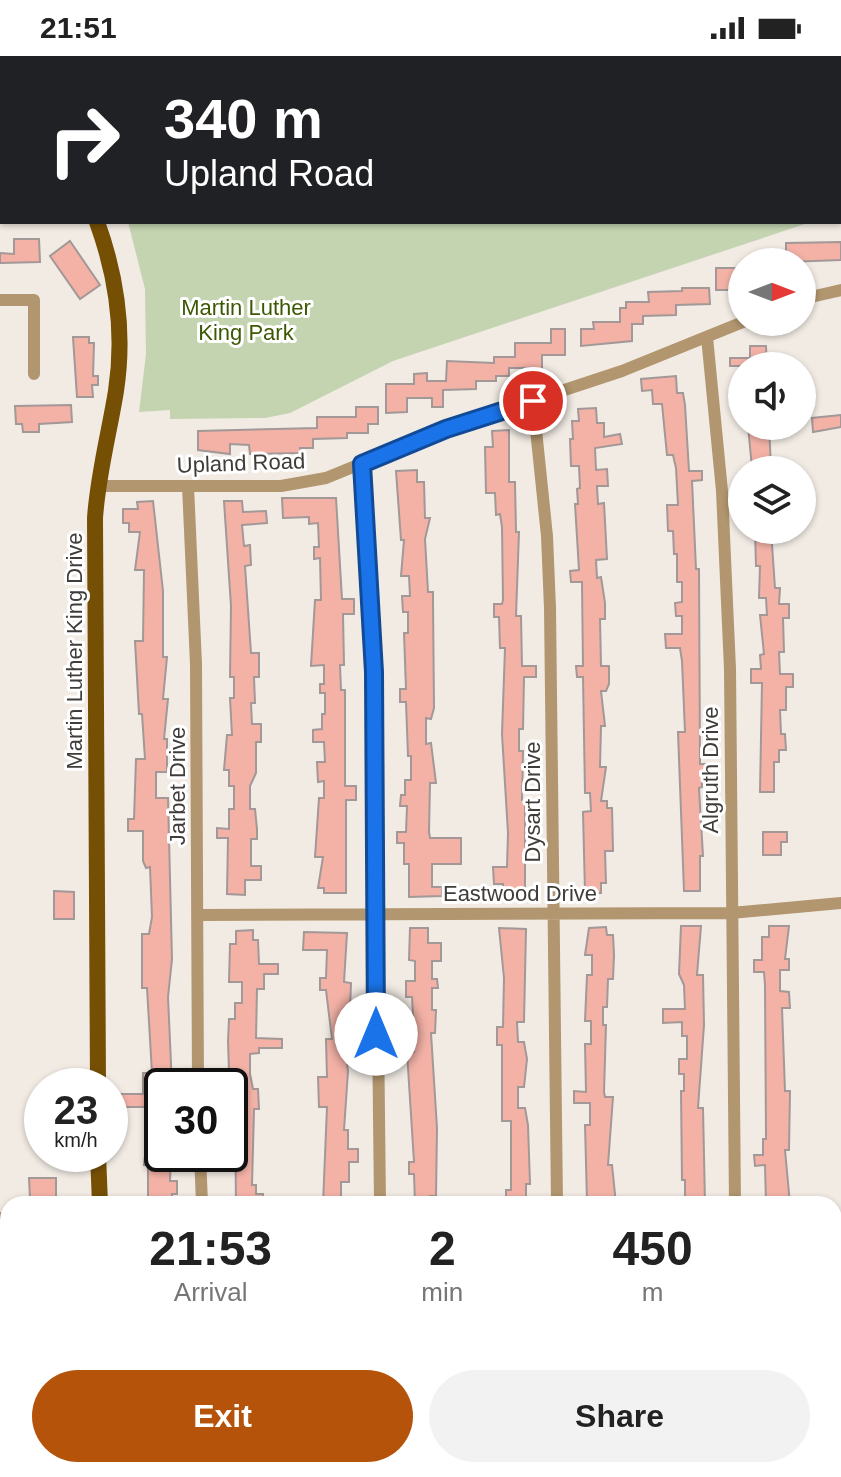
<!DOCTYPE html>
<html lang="en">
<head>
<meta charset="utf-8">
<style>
	body { margin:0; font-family:Arial,sans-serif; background:#f2f2f2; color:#222; height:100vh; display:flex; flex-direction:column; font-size:30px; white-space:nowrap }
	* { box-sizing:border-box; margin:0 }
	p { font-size:26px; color:#767676 }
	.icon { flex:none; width:44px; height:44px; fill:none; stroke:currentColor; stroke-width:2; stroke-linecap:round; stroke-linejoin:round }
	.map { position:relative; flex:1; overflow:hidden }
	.sheet { position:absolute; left:0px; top:1140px; width:842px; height:282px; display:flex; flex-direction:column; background:#fff; border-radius:24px 24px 0 0; box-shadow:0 2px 6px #0004 }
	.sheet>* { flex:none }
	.hud { position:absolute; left:0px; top:0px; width:842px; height:168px; box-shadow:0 2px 6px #0004; background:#202124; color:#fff; overflow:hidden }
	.needle { width:52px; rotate:90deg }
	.buttons { position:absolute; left:728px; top:192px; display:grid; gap:16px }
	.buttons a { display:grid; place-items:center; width:88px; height:88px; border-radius:50%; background:#fff; box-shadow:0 2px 6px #0004; font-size:40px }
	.speed { position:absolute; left:24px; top:1012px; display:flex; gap:16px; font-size:40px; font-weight:700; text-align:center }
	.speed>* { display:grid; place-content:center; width:104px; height:104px; border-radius:50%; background:#fff; box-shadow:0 2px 6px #0004; line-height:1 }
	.speed small { font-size:20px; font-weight:400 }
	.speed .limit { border:4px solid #111; border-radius:12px; background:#fff; color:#111 }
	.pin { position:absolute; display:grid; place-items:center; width:68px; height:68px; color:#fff; margin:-34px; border:4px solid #fff; border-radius:50%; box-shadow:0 2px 8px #0007 }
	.me { position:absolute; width:88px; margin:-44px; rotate:0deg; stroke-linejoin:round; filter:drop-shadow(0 0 6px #0008) }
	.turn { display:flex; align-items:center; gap:28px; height:168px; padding:0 32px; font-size:36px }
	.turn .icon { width:104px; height:104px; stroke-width:2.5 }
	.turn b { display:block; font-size:56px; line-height:68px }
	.eta { display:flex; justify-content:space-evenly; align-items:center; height:136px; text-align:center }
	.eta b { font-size:48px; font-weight:800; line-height:56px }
	.primary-button { display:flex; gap:16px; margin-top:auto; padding:16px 32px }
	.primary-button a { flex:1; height:92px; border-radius:48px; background:#b45309; color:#fff; font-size:32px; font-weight:800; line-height:92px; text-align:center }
	.primary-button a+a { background:#f2f2f2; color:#222 }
	.status { display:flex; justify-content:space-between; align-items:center; height:56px; padding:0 40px; background:#fff; direction:ltr }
	.status svg { height:22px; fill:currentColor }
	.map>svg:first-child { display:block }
	.built { fill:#eaded2 }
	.green { fill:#c4d4b1 }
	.building { fill:#f4b2a7; stroke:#a29897; stroke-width:2 }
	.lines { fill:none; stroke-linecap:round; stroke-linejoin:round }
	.minor { stroke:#b1966f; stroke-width:12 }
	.major { stroke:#754f04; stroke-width:16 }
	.route-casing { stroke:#114b97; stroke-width:20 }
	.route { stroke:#1a73e8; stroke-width:14 }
	.labels { text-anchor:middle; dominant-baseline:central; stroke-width:6; stroke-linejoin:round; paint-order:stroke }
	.park-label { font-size:22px; fill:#3d5802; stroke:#fff }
	.street-label { font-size:22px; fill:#3f3c39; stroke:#fff }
</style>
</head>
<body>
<div class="status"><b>21:51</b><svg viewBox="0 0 49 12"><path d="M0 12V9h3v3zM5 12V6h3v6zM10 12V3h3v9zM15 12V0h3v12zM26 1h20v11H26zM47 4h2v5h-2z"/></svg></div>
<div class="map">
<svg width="841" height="1421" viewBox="0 0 841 1421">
	<rect width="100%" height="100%" fill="#f2ebe4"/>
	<path class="built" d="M139,1414H701V1421H139Z"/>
	<path class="green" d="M77,0H841V156L840,2Z
		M128,166H811L393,305L290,357L265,362L170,363V354L139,356L146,298L145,233Z"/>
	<path class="building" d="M14,183H39L40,206L0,207V197L14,198Z
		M70,185L100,229L80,243L50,200Z
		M841,186V204L786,206V187Z
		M716,212H742V234H716Z
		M682,232H709L710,248L676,249V259L643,260V268H632V285L581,290V273H594L593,266H620V252H626V246H649L648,236L682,235Z
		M551,273H565V299H542V321H531V312H509V320H496V325H476V333L443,334V351H432V342H407V356L386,357V328H414V318L427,317V325H446L447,305L494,307V301H515V287H551Z
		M73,281H89V287H94L93,320H98V329H92L93,341H77Z
		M750,290H766L767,310H730V302H750Z
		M676,320L677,337H683L685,349L689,415H702V424L692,425L696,513H699L700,708H713V717H702V731L699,732L703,800H700V835H684L678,676H685L682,605L680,592H666L665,578H682V560H676L675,547L682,546V526H677V498H674L673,475H668L667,449H678L676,412L673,399H667L662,348H653L652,334L642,335L641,323Z
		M71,349L72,366L39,368V376H23L22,368H16L15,350Z
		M356,351H378V368H368V377H347V382L313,383V392H300V397L250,398L249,389L230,388V398L198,394V375L317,372V361H356Z
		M596,352L597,367H604V381L620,378L622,388L595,392L596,414L607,413L608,430H597L598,448L604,447L607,503L596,504L597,522L601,521L605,547V563H600L601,610H609V628L606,635H601L605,670H601L600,711H606L601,745H607V752H612L613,795H605L606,827H601V837H585L583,756L591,755L590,737H585L583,621H577L576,610H583L582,526H571L570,515L579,514L575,448H578L577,433L580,432L579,410H571L570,383H573L572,365H579L578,353Z
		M841,359V371L813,376L812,362Z
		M748,370H769L771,411L752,412Z
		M509,374V426H515L516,476H519L516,560H521L522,610H536V621H524L523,673H519V695H523L522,744H525V838L503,839V828H494L493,811H507L508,777L502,678L505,592H500L499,561H494V548H502L503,544L502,471L500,458L496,459L495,437H486L485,391H493L492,375Z
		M417,414V426H424L425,462H430L425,483L428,536H433V545L434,652L431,663L426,662V688L431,687L436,727H430L429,776L430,782H461V808H432V831H442V840L409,841V808H404V787H397V776H406L407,750H400L401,739H405V724H411V700H408L406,646H400V633H406L404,577H408V556H403L402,540H410L409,520H401L404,484H401L396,415Z
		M282,442H336L342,543H354V558H343L344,609H340L341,634H345V730H356V744H346V837H324V832H318L323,801H315L319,742H324V725L318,726L317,706H325L324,686H313V674L322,673V658H325V637H320V628H324V609L311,610L315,544H321L320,502L314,503V491H319L318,467L309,468V461L283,462Z
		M153,445L163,535V601H167L163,643H168L164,683H167V716H156V742H168L172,903L168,941L172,1030H162V1098H171L170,1125H177V1138H172V1148H148V1109H144L145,1100H149V1051H117V1038H143V1017H152L147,932H142V878H149L152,861L150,811L146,812L143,805V775H128V763H134L136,703H145L142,658H139L135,585H143L144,514H135L140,476H129V467H123V453H138L137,446Z
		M224,445H242L243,456L266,455L267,467L242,469L244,490L250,489L251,509L245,510L251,597H259V621H254L255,647H251L252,668H261V686H256V717L250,730V753H255L257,773V783H251V810H261V824H245V839L227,838L228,782H217V772L229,773V753H234V730H229V714H224L227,679H232L230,642H234V621H230L231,550Z
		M755,474H771L775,532H780L779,548H789V562H783L784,596H779L780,618H793V631H786V654H780L781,678H785L786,694H779V706H774V736H760L762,627H751V613H761L760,599L764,598L760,559H767L766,542H759L760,510H756Z
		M763,776H787V786H781V799H763Z
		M54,835L74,836V863H54Z
		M681,870H701L697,919H703L704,969L698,1052H703L705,1148H685V1124H682L681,1035H684V1018H679V1003H687V980H682V966L663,967V953H685L684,929L679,918Z
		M769,870H789L785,903H789V914H780V935L789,936L790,952H782L785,1035H790L789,1094H785L790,1148H766L765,1109L755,1110L754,1099H763V1083H766L765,929L764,916H754V904H762V881H769Z
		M606,871L607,879H613L614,899L613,923H608L607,951H603V969H606L604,1036L605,1041H613L608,1109H612L616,1148H591L587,1145L585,1069H590V1047H574V1035L586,1036L585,988H591V965H585L587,919H592V899H585L589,872Z
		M410,872H428V887H441V905H432V923H437L438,932H432V954H436L435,977H431L437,1072L436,1140H430V1148H415L414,1118H409V1106H414L407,996H414V976L412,941H406V925H415V905L409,904Z
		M499,872L526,873L524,966H517L518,986H524L527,1003L524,1031H518V1052H525L528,1069L530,1128H526V1148H506V1134H511V1065H502V989H497V971H503L504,922Z
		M253,874V884H258L259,908H278V918H264V933H257L256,982L282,983V992H259V997L250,998V1018L253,1033H258L259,1053H254L252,1129H256V1138H263V1148H236L235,1053H230V1040H235L234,1014L229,1015L228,985L229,963H235V947H242V926H229L230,888H236V875Z
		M304,876L347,877L344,926L351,927L349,978L343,979L348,1015L344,1074H348V1093H358V1106H349V1126H341V1148H323L327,1051H319L318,1021H327L326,983H332L326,934H320V922H326L327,894H303Z
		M29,1122H56V1143H30Z"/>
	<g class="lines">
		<path class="minor" d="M0,160H2
			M802,243L841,234
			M0,244H34V318
			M707,281L722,435L730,613L735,1148
			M533,345L547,480L550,552L557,1148
			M362,408L374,616L380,1148
			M97,430H281L326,422L446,373L622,315L743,266
			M188,430L196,608L198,1030
			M198,859L731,857L841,847
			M200,1098L202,1148
			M0,1163L8,1160
			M834,1278H841
			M834,1377L841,1376
			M31,1414V1421
			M154,1414V1421
			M163,1414V1421
			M173,1414L174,1421
			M185,1414V1421
			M197,1414V1421
			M220,1414V1421
			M250,1414V1421
			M279,1414V1421
			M308,1414V1421
			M337,1414V1421
			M369,1414V1421
			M401,1414V1421
			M428,1414V1421
			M460,1414V1421
			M494,1414V1421
			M527,1414V1421
			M561,1414V1421
			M654,1414V1421
			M688,1414V1421
			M613,1421L619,1414
			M667,1421V1414"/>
		<path class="major" d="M39,0V2
			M97,166C117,221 125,276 116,335C109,378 98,418 95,462L98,1030
			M98,1098L100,1148
			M122,1414V1421"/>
	</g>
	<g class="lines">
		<g class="route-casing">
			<path id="route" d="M376,978L374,616L362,408L446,373L533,345"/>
		</g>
		<use href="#route" class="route"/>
	</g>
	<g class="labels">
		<g class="park-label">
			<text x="246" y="251">Martin Luther<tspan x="246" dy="25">King Park</tspan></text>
		</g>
		<g class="street-label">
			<text transform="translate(241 407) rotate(-2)">Upland Road</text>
			<text transform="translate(74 595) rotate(-90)">Martin Luther King Drive</text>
			<text transform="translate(710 714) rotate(-90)">Algruth Drive</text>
			<text transform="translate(177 730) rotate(-90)">Jarbet Drive</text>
			<text transform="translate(532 746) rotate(-90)">Dysart Drive</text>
			<text x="520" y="837">Eastwood Drive</text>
		</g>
	</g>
</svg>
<div class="buttons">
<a><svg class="needle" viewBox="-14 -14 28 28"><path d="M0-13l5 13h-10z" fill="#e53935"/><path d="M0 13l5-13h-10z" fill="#767676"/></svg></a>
<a><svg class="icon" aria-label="sound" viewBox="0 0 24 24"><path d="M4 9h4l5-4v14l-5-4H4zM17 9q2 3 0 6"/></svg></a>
<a><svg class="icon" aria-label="layers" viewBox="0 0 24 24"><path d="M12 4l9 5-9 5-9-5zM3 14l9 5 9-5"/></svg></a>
</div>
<div class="speed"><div>23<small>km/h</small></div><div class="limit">30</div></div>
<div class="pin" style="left:533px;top:345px;background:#d93025"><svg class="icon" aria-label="arrive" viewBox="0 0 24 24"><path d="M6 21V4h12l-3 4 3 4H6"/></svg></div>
<svg class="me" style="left:376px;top:978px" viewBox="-20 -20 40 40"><circle r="19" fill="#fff"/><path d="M0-13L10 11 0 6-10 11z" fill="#1a73e8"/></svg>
<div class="hud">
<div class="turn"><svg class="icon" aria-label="right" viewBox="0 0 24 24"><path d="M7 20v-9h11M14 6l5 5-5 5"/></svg><div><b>340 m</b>Upland Road</div></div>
</div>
<section class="sheet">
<div class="eta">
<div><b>21:53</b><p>Arrival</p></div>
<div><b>2</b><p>min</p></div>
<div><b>450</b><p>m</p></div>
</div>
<div class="primary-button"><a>Exit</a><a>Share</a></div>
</section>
</div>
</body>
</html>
